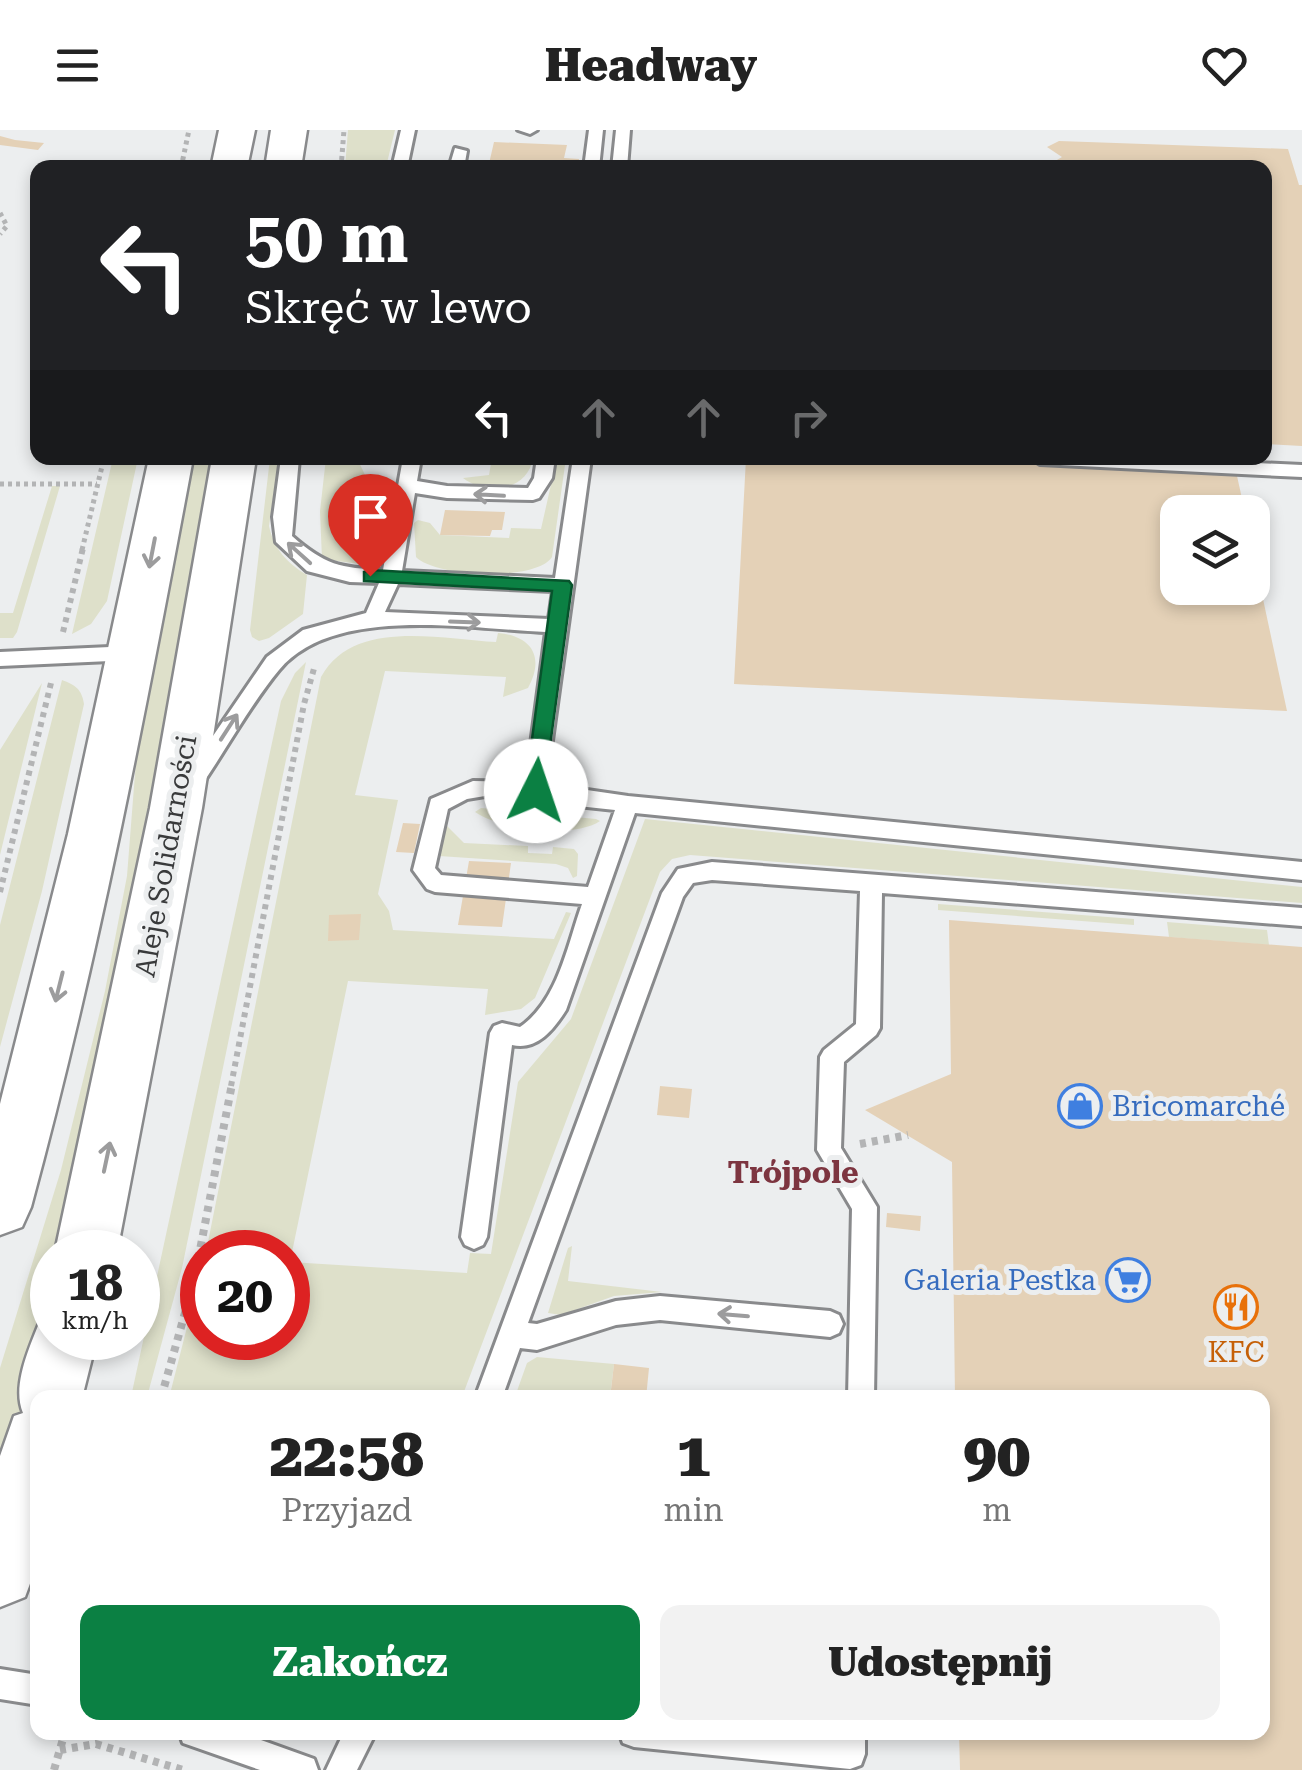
<!DOCTYPE html>
<html lang="pl">
<head>
<meta charset="utf-8">
<style>
	body { margin:0; font-family:"Roboto Serif",serif; background:#f2f2f2; color:#222; height:100vh; display:flex; flex-direction:column; font-size:38px; white-space:nowrap }
	* { box-sizing:border-box; margin:0 }
	p { font-size:32px; color:#767676 }
	.icon { flex:none; width:55px; height:55px; fill:none; stroke:currentColor; stroke-width:2; stroke-linecap:round; stroke-linejoin:round }
	.map { position:relative; flex:1; overflow:hidden }
	.details { position:absolute; left:30px; top:1260px; width:1240px; height:350px; display:flex; flex-direction:column; background:#fff; border-radius:20px; box-shadow:0 5px 15px #0003 }
	.details>* { flex:none }
	.top-card { position:absolute; left:30px; top:30px; width:1242px; height:305px; border-radius:20px; box-shadow:0 5px 15px #0003; background:#202124; color:#fff; overflow:hidden }
	.fabs { position:absolute; left:1160px; top:365px; display:grid; gap:20px }
	.fabs a { display:grid; place-items:center; width:110px; height:110px; border-radius:20px; background:#fff; box-shadow:0 5px 15px #0003; font-size:50px }
	.speed { position:absolute; left:30px; top:1100px; display:flex; gap:20px; font-size:50px; font-weight:700; text-align:center }
	.speed>* { display:grid; place-content:center; width:130px; height:130px; border-radius:50%; background:#fff; box-shadow:0 5px 15px #0003; line-height:1 }
	.speed small { font-size:25px; font-weight:400 }
	.speed .limit { border:15px solid #d22; background:#fff; color:#111 }
	.pin { position:absolute; display:grid; place-items:center; width:85px; height:85px; color:#fff; margin:-102px -42px; border-radius:50% 50% 50% 0; rotate:-45deg; box-shadow:0 0 10px #0007 }
	.pin .icon { rotate:45deg }
	.me { position:absolute; width:110px; margin:-55px; rotate:4deg; stroke-linejoin:round; filter:drop-shadow(0 0 8px #0008) }
	.turn { display:flex; align-items:center; gap:35px; height:210px; padding:0 50px; font-size:45px }
	.turn .icon { width:130px; height:130px; stroke-width:2.5 }
	.turn b { display:block; font-size:70px; line-height:85px }
	.lanes { display:flex; align-items:center; height:95px; padding:0 50px; background:#0003; justify-content:center; gap:50px; direction:ltr }
	.lanes .off { opacity:.35 }
	.eta { display:flex; justify-content:space-evenly; align-items:center; height:170px; text-align:center }
	.eta b { font-size:60px; font-weight:800; line-height:70px }
	.button { display:flex; gap:20px; margin-top:auto; padding:20px 50px }
	.button a { flex:1; height:115px; border-radius:20px; background:#0b8043; color:#fff; font-size:40px; font-weight:800; line-height:115px; text-align:center }
	.button a+a { background:#f2f2f2; color:#222 }
	header { display:flex; justify-content:space-between; align-items:center; height:130px; padding:0 50px; background:#fff; font-size:45px; font-weight:800 }
	.map>svg:first-child { display:block }
	.green { fill:#dee0ca }
	.building { fill:#e4d1b7 }
	.lines { fill:none; stroke-linecap:round; stroke-linejoin:round }
	.lane-casing { stroke:#898a8c; stroke-width:6 }
	.secondary-casing { stroke:#898a8c; stroke-width:5 }
	.path-far2 { stroke:#b3b4b5; stroke-width:5; stroke-dasharray:4 4; stroke-linecap:butt }
	.path-far1 { stroke:#b3b4b5; stroke-width:6; stroke-dasharray:5 5; stroke-linecap:butt }
	.path { stroke:#b3b4b5; stroke-width:8; stroke-dasharray:6 6; stroke-linecap:butt }
	.lane { fill:#fff; fill-rule:evenodd }
	.secondary { fill:#fff; fill-rule:evenodd }
	.oneway { stroke:#9c9c9d }
	.route { fill:#0b8043; stroke:#07532c; stroke-width:2.5 }
	.labels { text-anchor:middle; dominant-baseline:central; stroke-width:10; stroke-linejoin:round; paint-order:stroke }
	.street-label { font-size:28px; fill:#393a3b; stroke:#eceeef }
	.shop-label { font-size:28px; fill:#366cbe; stroke:#eceeef; text-anchor:start }
	.food-label { font-size:28px; fill:#c56008; stroke:#eceeef }
	.neighbourhood-label { font-size:30px; font-weight:bold; fill:#7d3540; stroke:#eceeef }
</style>
</head>
<body>
<header><svg class="icon" aria-label="menu" viewBox="0 0 24 24"><path d="M4 6h16M4 12h16M4 18h16"/></svg>Headway<svg class="icon" aria-label="heart" viewBox="0 0 24 24"><path d="M12 20l-8-8c-3-5 5-10 8-4 3-6 11-1 8 4z"/></svg></header>
<div class="map">
<svg width="1302" height="1640" viewBox="0 0 1302 1640">
	<rect width="100%" height="100%" fill="#eceeef"/>
	<path class="green" d="M348,0H395L386,37H345Z
		M113,328H138L107,471L91,494L72,504Z
		M189,328H218L66,1122H52V1180L0,1372V1238L61,1040L105,861L127,746L139,593Z
		M270,328H279L269,396C274,419 287,433 307,445L303,484L269,508L259,511L252,507L250,500Z
		M326,328H357C370,358 406,412 367,435L322,429L320,381Z
		M492,328H533C528,360 488,367 463,348L489,345Z
		M557,328H566L552,427C536,452 435,447 416,427L414,393L418,390L430,393L440,405L509,408L511,398L541,399Z
		M52,356H60L17,502L13,508H0V483H13Z
		M498,503C532,506 545,527 528,558L503,567L506,547L385,541L355,665L398,670L378,764L389,781L393,800L554,809L566,782L571,783L535,868L521,879L485,885L488,859L348,851L290,1132L467,1143L470,1123L491,1124L518,952L571,889L645,689L1302,757V773L690,725L672,729L660,742L462,1267L169,1268L202,1138V1208H288V1122H206L321,547C353,488 440,509 496,512Z
		M306,532L182,1138L147,1267H131L281,571L295,543Z
		M62,550C75,555 82,559 84,574L42,761L0,917V795Z
		M42,553L0,725V620Z
		M481,678L596,689L600,691C574,709 501,700 475,682Z
		M445,694L464,713L528,716V723L552,724L553,717L574,719L578,724L577,746L573,748L568,738L556,734L439,726L435,722Z
		M938,774L1134,789V795L938,780Z
		M1167,792L1267,800L1269,815L1169,807Z
		M572,1116L568,1151L662,1162L614,1166L561,1185L548,1183L568,1118Z
		M537,1227L614,1234L610,1267L517,1261L527,1233Z"/>
	<path class="building" d="M0,6L15,10L44,13L38,20L0,15Z
		M1059,11L1288,19L1299,55H1302V316L1266,314L1265,308V38H985V32L1050,34L1062,27L1047,17Z
		M494,12L567,15L564,28L579,29L578,38H488Z
		M656,32L734,34V38H655Z
		M746,328H1233L1245,382H1178V458H1252L1254,427L1287,581L734,554Z
		M445,380L505,382L502,400H492L490,406L440,405Z
		M403,693L420,694L414,723L396,722Z
		M469,731L511,733L502,797L458,795Z
		M361,784L359,810L328,811L329,785Z
		M949,790L1302,817V1640H960L959,1602H1262V1268H955L952,1032L865,980L951,944Z
		M660,956L692,959L689,988L657,985Z
		M887,1083L921,1086L920,1101L886,1097Z
		M614,1234L649,1238L646,1268H610Z"/>
	<g class="lines">
		<g class="lane-casing">
			<path id="lane" d="M401,0H415L407,38H392Z
				M518,0H537L530,4Z
				M589,0H603L599,38H584Z
				M616,0H630L627,38H612Z
				M455,18L467,21L464,38H449Z
				M281,328H299L292,406C325,435 340,438 383,440L403,328H421L417,351L447,356L528,358L534,348L537,328H555L552,348L539,368L533,370L447,368L415,363L402,441L555,448L573,328H591L546,654L628,666L1302,732V750L635,683L566,880C554,899 537,921 512,915L487,1107L483,1115L474,1119L465,1115L461,1107L490,903L494,896L502,893L520,897C558,871 567,816 582,774L435,762L427,759L413,740L431,669L473,651L526,652L546,502C470,499 333,474 279,540C250,575 227,618 201,656H187L184,650L187,644L267,527L303,500L366,483L379,453L350,452L307,441L276,412L273,387ZM398,454L553,461L549,489L385,482ZM485,666L615,680L588,757L441,745L435,738L448,679L467,669Z
				M1031,328H1147L1302,335V347L1040,334Z
				M132,516L142,523L132,530L0,536V522Z
				M712,732L1302,778V796L882,763L880,898L876,905L844,932L841,1018L877,1077L874,1268H848L852,1079L817,1020L820,927L824,920L856,894L860,761L712,750L693,753L683,767L528,1193L537,1194L616,1171L660,1166L830,1181L839,1185L843,1194L839,1203L830,1207L660,1190L616,1195L537,1220L520,1218L502,1268H475L662,763L678,739Z
				M0,1539L38,1545V1575L0,1569Z
				M179,1602H239L314,1629L318,1640H260L183,1613Z
				M344,1602H376L357,1640H326Z
				M619,1602H787L835,1607V1602H865V1624L861,1635L850,1639L634,1617L623,1613Z"/>
		</g>
		<g class="secondary-casing">
			<path id="secondary" d="M219,0H255L247,38H211Z
				M271,0H307L301,38H265Z
				M149,328H193C146,580 98,830 31,1077L22,1097L0,1105V974L68,704Z
				M212,328H256L202,678L117,1122H55L150,678Z
				M52,1182V1208H97L82,1268H38V1432L25,1467L0,1477V1326L14,1286L23,1283C11,1255 31,1214 42,1186Z"/>
		</g>
		<path class="path-far2" d="M181,38L189,0
			M341,38L344,0
			M0,83L7,96L0,104
			M0,354H97
			M82,420L104,328"/>
		<path class="path-far1" d="M63,502L83,418
			M0,762L51,553
			M231,956L304,574L315,535"/>
		<path class="path" d="M860,1014L908,1005
			M161,1268L194,1151L232,954
			M60,1620L96,1614L183,1640
			M54,1640L65,1602"/>
		<use href="#lane" class="lane"/>
		<use href="#secondary" class="secondary"/>
	</g>
	<defs><path id="oneway-shaft" d="M-6 0H5M1.5-3L5.5 0L1.5 3" fill="none" stroke-width="1.6" stroke-linecap="round" stroke-linejoin="round" transform="scale(2.5)"/></defs>
	<g class="oneway">
		<use href="#oneway-shaft" transform="translate(489 365) rotate(-177)"/>
		<use href="#oneway-shaft" transform="translate(152 423) rotate(101)"/>
		<use href="#oneway-shaft" transform="translate(299 423) rotate(-138)"/>
		<use href="#oneway-shaft" transform="translate(465 492) rotate(2)"/>
		<use href="#oneway-shaft" transform="translate(229 597) rotate(-57)"/>
		<use href="#oneway-shaft" transform="translate(59 857) rotate(104)"/>
		<use href="#oneway-shaft" transform="translate(107 1027) rotate(-78)"/>
		<use href="#oneway-shaft" transform="translate(733 1185) rotate(-175)"/>
	</g>
	<path class="route" d="M370,440L569,451L572,455L543,667L536,669L525,661L552,461L364,451V442Z"/>
	<defs>
		<g id="shop-ring" transform="scale(2.25)"><circle r="9.5" fill="#eceeef" stroke="#3f7fe0" stroke-width="1.5"/><path d="M-5-2.5h2.3a2.7 3.5 0 0 1 5.4 0H5L5.5 6h-11ZM-1.5-2.5h3a1.5 2.3 0 0 0-3 0Z" fill="#3f7fe0"/></g>
		<g id="supermarket-ring" transform="scale(2.25)"><circle r="9.5" fill="#eceeef" stroke="#3f7fe0" stroke-width="1.5"/><path d="M-6-5.5h2.5l.6 2H6L4.5 2H-2.5L-4.4-4H-6ZM-1.5 3.2a1.3 1.3 0 1 0 .1 0ZM3 3.2a1.3 1.3 0 1 0 .1 0Z" fill="#3f7fe0"/></g>
		<g id="restaurant-ring" transform="scale(2.25)"><circle r="9.5" fill="#eceeef" stroke="#e8710a" stroke-width="1.5"/><path d="M-5-6h1v4h1v-4h1v4h1v-4h1v5L-1.5 .5V6h-2V.5L-5-1ZM5-6V6H3V1.5H1.5Q1.5-4 5-6Z" fill="#e8710a"/></g>
	</defs>
	<g fill-rule="evenodd">
		<use href="#shop-ring" x="1080" y="976"/>
		<use href="#supermarket-ring" x="1128" y="1150"/>
		<use href="#restaurant-ring" x="1236" y="1177"/>
	</g>
	<g class="labels">
		<g class="street-label">
			<text transform="translate(166 726) rotate(-80)">Aleje Solidarności</text>
		</g>
		<g class="shop-label">
			<text x="1112" y="976">Bricomarché</text>
			<text x="1096" y="1150" text-anchor="end">Galeria Pestka</text>
		</g>
		<g class="food-label">
			<text x="1236" y="1222">KFC</text>
		</g>
		<g class="neighbourhood-label">
			<text x="793" y="1042">Trójpole</text>
		</g>
	</g>
</svg>
<div class="fabs">
<a><svg class="icon" aria-label="layers" viewBox="0 0 24 24"><path d="M12 4l9 5-9 5-9-5zM3 14l9 5 9-5"/></svg></a>
</div>
<div class="speed"><div>18<small>km/h</small></div><div class="limit">20</div></div>
<div class="pin" style="left:370px;top:446px;background:#d93025"><svg class="icon" aria-label="arrive" viewBox="0 0 24 24"><path d="M6 21V4h12l-3 4 3 4H6"/></svg></div>
<svg class="me" style="left:536px;top:661px" viewBox="-20 -20 40 40"><circle r="19" fill="#fff"/><path d="M0-13L10 11 0 6-10 11z" fill="#0b8043"/></svg>
<div class="top-card">
<div class="turn"><svg class="icon" aria-label="left" viewBox="0 0 24 24"><path d="M17 20v-9H6M10 6l-5 5 5 5"/></svg><div><b>50 m</b>Skręć w lewo</div></div>
<div class="lanes"><svg class="icon" aria-label="left" viewBox="0 0 24 24"><path d="M17 20v-9H6M10 6l-5 5 5 5"/></svg><svg class="icon off" aria-label="ahead" viewBox="0 0 24 24"><path d="M12 20V5M6 11l6-6 6 6"/></svg><svg class="icon off" aria-label="ahead" viewBox="0 0 24 24"><path d="M12 20V5M6 11l6-6 6 6"/></svg><svg class="icon off" aria-label="right" viewBox="0 0 24 24"><path d="M7 20v-9h11M14 6l5 5-5 5"/></svg></div>
</div>
<section class="details">
<div class="eta">
<div><b>22:58</b><p>Przyjazd</p></div>
<div><b>1</b><p>min</p></div>
<div><b>90</b><p>m</p></div>
</div>
<div class="button"><a>Zakończ</a><a>Udostępnij</a></div>
</section>
</div>
</body>
</html>
